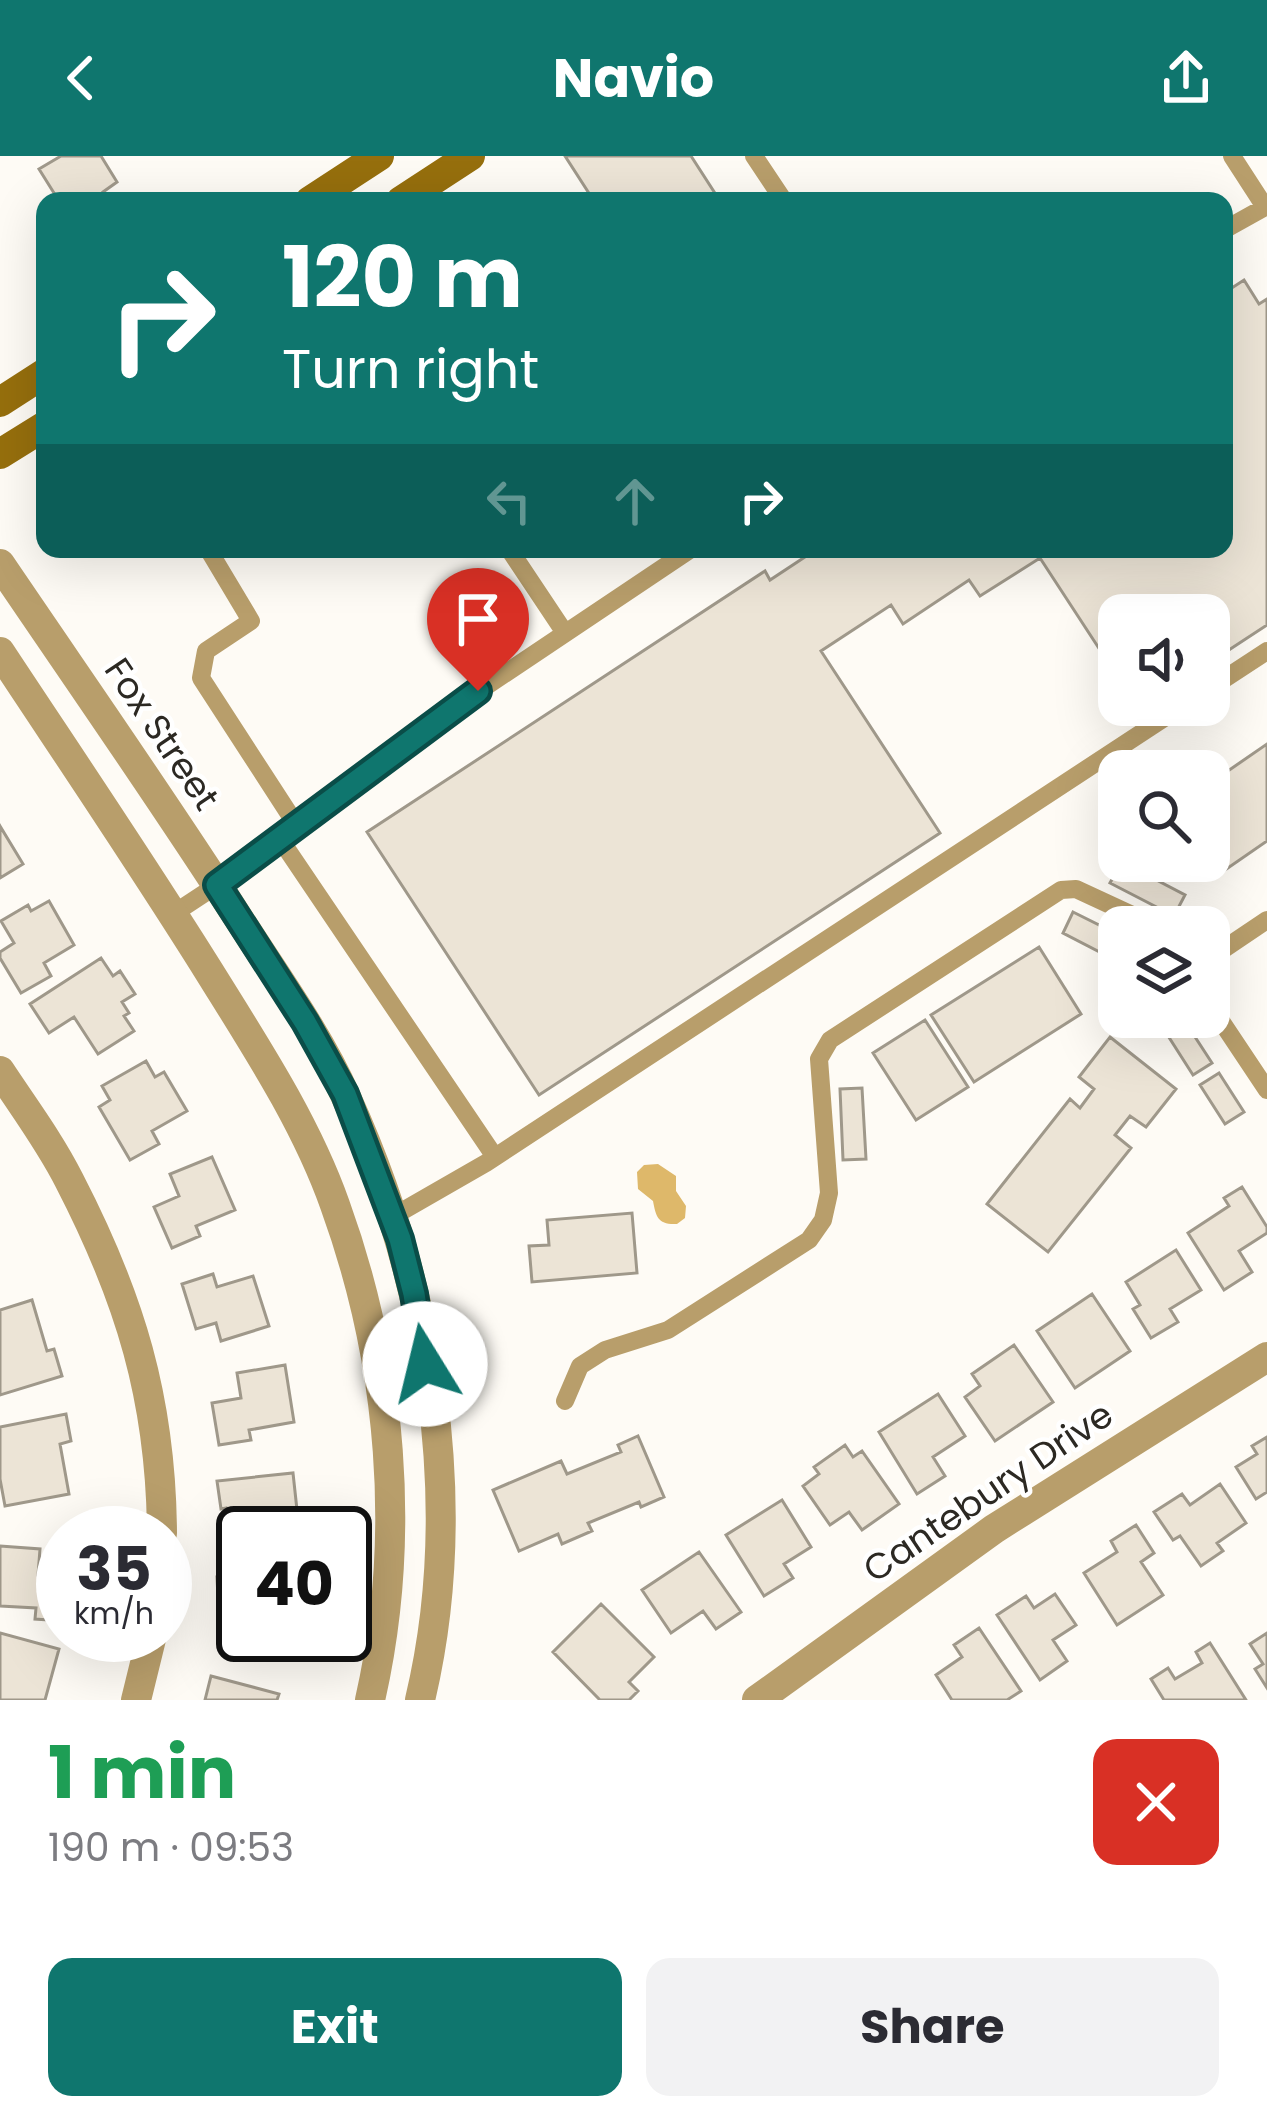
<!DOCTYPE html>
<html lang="en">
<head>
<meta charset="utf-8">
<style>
	body { margin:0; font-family:Poppins,sans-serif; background:#f2f2f3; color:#2b2b33; height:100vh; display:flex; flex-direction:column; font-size:45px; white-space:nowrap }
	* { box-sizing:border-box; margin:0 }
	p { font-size:39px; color:#7c7c81 }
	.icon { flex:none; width:66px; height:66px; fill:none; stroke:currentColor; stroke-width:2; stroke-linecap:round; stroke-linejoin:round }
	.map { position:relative; height:1544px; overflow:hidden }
	.details { display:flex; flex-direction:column; background:#fff; flex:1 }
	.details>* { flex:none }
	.banner { position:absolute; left:36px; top:36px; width:1197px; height:366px; border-radius:24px; box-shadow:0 12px 48px #0002; background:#0f766e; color:#fff; overflow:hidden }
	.fabs { position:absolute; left:1098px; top:438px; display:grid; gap:24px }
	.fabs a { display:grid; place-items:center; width:132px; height:132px; border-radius:24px; background:#fff; box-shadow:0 12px 48px #0002; font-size:60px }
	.speed { position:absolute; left:36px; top:1350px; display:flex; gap:24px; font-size:60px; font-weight:700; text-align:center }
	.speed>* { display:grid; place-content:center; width:156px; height:156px; border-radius:50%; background:#fff; box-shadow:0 12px 48px #0002; line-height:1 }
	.speed small { font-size:30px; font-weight:400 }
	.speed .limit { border:6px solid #111; border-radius:18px; background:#fff; color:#111 }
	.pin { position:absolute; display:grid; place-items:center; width:102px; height:102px; color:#fff; margin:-123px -51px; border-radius:50% 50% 50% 0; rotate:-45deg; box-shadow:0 0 12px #0007 }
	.pin .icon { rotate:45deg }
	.me { position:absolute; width:132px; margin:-66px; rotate:351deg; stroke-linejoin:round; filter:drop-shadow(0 0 9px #0008) }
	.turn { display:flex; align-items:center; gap:42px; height:252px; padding:0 48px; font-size:54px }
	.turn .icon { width:156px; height:156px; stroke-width:2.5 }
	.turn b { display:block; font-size:84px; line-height:102px }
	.lanes { display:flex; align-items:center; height:114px; padding:0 48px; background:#0003; justify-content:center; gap:60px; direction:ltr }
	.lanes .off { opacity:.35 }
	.round { display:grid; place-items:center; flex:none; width:126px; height:126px; border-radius:24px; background:#f2f2f3 }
	.overview { display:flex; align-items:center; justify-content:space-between; height:204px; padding:0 48px }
	h1 { font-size:72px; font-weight:700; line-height:90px; color:#1e9e55 }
	.button { display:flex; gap:24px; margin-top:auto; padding:24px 48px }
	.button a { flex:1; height:138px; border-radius:24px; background:#0f766e; color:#fff; font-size:48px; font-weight:700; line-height:138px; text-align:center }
	.button a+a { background:#f2f2f3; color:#2b2b33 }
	header { display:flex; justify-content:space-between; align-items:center; height:156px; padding:0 48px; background:#0f766e; color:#fff; font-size:54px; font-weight:700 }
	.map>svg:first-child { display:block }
	.water { fill:#deb86a }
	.building { fill:#ece4d6; stroke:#9f988a; stroke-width:3 }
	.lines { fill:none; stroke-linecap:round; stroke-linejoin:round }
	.service { stroke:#b89e6b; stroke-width:18 }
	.minor { stroke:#b89e6b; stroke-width:30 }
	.tertiary { stroke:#b89e6b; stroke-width:30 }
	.secondary { stroke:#966f0d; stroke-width:30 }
	.route-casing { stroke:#0a4d48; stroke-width:30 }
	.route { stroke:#0f766e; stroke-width:21 }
	.labels { text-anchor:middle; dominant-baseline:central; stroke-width:9; stroke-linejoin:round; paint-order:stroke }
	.street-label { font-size:36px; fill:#2c2923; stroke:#fff }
</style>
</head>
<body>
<header><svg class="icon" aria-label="back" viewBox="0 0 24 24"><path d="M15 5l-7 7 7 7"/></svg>Navio<svg class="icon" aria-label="share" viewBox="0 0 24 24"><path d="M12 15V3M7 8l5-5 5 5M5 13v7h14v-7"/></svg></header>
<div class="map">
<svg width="1267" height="1544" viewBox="0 0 1267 1544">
	<rect width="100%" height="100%" fill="#fefbf5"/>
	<path class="water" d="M658,1008L676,1020V1035L686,1050L685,1062L677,1068C658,1069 656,1061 653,1045L638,1033L637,1016L644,1009Z"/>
	<path class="building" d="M61,0H101L117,26L103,36L107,43L103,45H59L39,13Z
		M565,0H691L720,45H594Z
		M1244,124L1259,148L1267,143V469L1209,507V459H1119V523L1040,402L980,440L969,424L903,468L891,449L821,495L940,677L539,939L367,676L765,415L770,424L817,393H1224V137Z
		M1267,588V685L1212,723L1199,705H1209V628Z
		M0,670L23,708L0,722Z
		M1122,706L1185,739L1174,760L1110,727Z
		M49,745L74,789L44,807L51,820L21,837L0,802V796L14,787L1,765L28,749L31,755Z
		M1073,756L1119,779V806L1063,777Z
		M1039,791L1081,858L974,926L931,859Z
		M101,802L113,820L120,815L135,838L122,846L129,857L124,860L134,875L98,898L74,861L49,877L30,848Z
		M1156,861H1182L1212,907L1193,919Z
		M925,864L968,931L916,964L873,897Z
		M1110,881L1176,933L1146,971L1130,960L1115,979L1131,992L1048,1096L987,1048L1070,943L1080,952L1094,933L1079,921Z
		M146,905L155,921L164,916L187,955L152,975L159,988L130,1004L99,951L110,944L102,930Z
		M1219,917L1244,956L1225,968L1200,929Z
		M862,932L866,1003L843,1004L840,933Z
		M212,1001L235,1054L196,1070L200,1080L172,1092L154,1051L179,1040L170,1018Z
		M1242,1031L1267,1071V1077L1239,1095L1252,1116L1224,1134L1188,1077L1229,1050L1224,1042Z
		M632,1057L637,1117L532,1126L529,1090L549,1089L547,1064Z
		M1176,1094L1201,1134L1170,1153L1178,1166L1151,1182L1133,1153L1140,1149L1126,1126Z
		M213,1118L217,1131L253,1120L269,1170L221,1185L216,1167L196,1173L182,1128Z
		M1092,1138L1130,1195L1075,1232L1037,1175Z
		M32,1144L47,1195L54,1193L62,1220L0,1239V1154Z
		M1014,1189L1053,1246L995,1285L965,1241L980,1230L972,1218Z
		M285,1209L294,1266L249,1274L251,1284L219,1289L212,1247L241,1242L237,1217Z
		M938,1238L965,1280L933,1301L945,1320L917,1338L879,1276Z
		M66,1258L71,1285L60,1288L69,1338L5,1350L0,1323V1271Z
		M638,1280L664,1341L641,1351L639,1346L588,1367L592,1375L562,1388L558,1378L519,1395L493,1334L561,1305L567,1318L621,1296L618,1289Z
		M1267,1281V1336L1256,1343L1236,1311L1257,1298L1252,1290Z
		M845,1289L853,1301L862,1295L899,1348L862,1374L849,1356L830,1369L803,1330L819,1318L814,1311Z
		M293,1317L297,1354L313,1352L316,1377H243V1404L232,1405L226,1352L221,1353L217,1325Z
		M1220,1328L1246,1367L1217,1387L1223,1395L1201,1410L1180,1380L1173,1384L1154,1356L1182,1338L1190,1349Z
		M782,1344L811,1391L784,1408L793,1422L764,1440L726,1379Z
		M1136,1369L1154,1397L1141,1406L1163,1439L1117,1469L1084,1417L1117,1396L1111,1385Z
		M0,1390L40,1393L38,1419L63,1420V1465L35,1463L36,1452L0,1450Z
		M699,1396L741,1456L716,1473L703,1455L671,1477L642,1434Z
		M243,1420V1479H285L286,1487L240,1488L239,1464H219L217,1421Z
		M1055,1438L1076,1469L1053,1484L1067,1505L1040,1524L997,1459L1026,1440L1034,1452Z
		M601,1448L654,1501L629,1526L638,1535L629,1544H600L553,1496Z
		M979,1472L1021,1535L1007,1544H952L936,1519L962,1501L954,1489Z
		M0,1477L59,1493L45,1544H0Z
		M1267,1477V1532L1255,1513L1263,1508L1250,1488Z
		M1210,1487L1246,1544H1164L1151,1523L1168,1512L1175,1523L1202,1507L1196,1496Z
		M211,1520L279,1538L277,1544H205Z"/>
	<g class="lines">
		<path class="service" d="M754,0L784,45
			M1232,0L1265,51
			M1224,74L1267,50
			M208,393L251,465L206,495L201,522L297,670
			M509,393L565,477
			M1209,533L1267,495
			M280,683L495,1001
			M173,758L217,729L479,535L691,393
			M1209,803L1267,764
			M1209,847L1267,934
			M392,1061L486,1007L1184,549
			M565,1245L580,1210L605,1194L668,1174L809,1084L823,1064L829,1037L819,903L830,884L1061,734L1076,733L1158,771"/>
		<path class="minor" d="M0,915C23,950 50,986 69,1024C130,1142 161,1243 162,1377
			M136,1544L152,1479
			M757,1544L994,1373L1267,1201"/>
		<path class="tertiary" d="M0,408C80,526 162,643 239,763C276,821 318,878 346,941C430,1125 467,1346 420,1544
			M0,496C70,602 142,708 210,817C256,891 306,967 335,1049C392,1206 407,1382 370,1544"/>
		<path class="secondary" d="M310,45L379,0
			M401,45L470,0
			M0,246L45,217
			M0,298L45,270"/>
	</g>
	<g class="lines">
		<g class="route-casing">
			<path id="route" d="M425,1208L414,1138L400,1083L345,938L305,866L217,729L478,535"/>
		</g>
		<use href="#route" class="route"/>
	</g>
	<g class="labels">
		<g class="street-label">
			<text transform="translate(162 578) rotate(56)">Fox Street</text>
			<text transform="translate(988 1336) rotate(-34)">Cantebury Drive</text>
		</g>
	</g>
</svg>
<div class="fabs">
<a><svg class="icon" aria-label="sound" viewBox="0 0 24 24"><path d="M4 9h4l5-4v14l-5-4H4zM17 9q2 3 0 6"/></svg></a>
<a><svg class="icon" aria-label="search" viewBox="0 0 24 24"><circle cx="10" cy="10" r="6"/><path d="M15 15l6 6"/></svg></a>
<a><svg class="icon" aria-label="layers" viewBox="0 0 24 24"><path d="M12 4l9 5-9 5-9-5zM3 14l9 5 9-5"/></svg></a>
</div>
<div class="speed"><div>35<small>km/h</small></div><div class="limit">40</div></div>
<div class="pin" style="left:478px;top:535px;background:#d93025"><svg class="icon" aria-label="arrive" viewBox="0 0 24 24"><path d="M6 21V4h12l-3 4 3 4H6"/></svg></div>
<svg class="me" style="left:425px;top:1208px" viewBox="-20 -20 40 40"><circle r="19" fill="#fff"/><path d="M0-13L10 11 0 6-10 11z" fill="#0f766e"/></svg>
<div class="banner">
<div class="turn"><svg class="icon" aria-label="right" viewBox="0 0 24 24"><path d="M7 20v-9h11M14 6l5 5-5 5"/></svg><div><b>120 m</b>Turn right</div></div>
<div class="lanes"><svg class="icon off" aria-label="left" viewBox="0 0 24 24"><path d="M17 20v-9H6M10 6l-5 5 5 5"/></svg><svg class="icon off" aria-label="ahead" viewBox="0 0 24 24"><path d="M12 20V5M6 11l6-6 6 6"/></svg><svg class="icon" aria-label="right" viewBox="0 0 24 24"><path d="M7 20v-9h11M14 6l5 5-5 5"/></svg></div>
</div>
</div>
<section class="details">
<div class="overview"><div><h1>1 min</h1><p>190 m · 09:53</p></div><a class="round" style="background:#d93025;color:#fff"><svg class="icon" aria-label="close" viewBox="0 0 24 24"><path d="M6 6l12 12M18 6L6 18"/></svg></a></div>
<div class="button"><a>Exit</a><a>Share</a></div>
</section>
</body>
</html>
